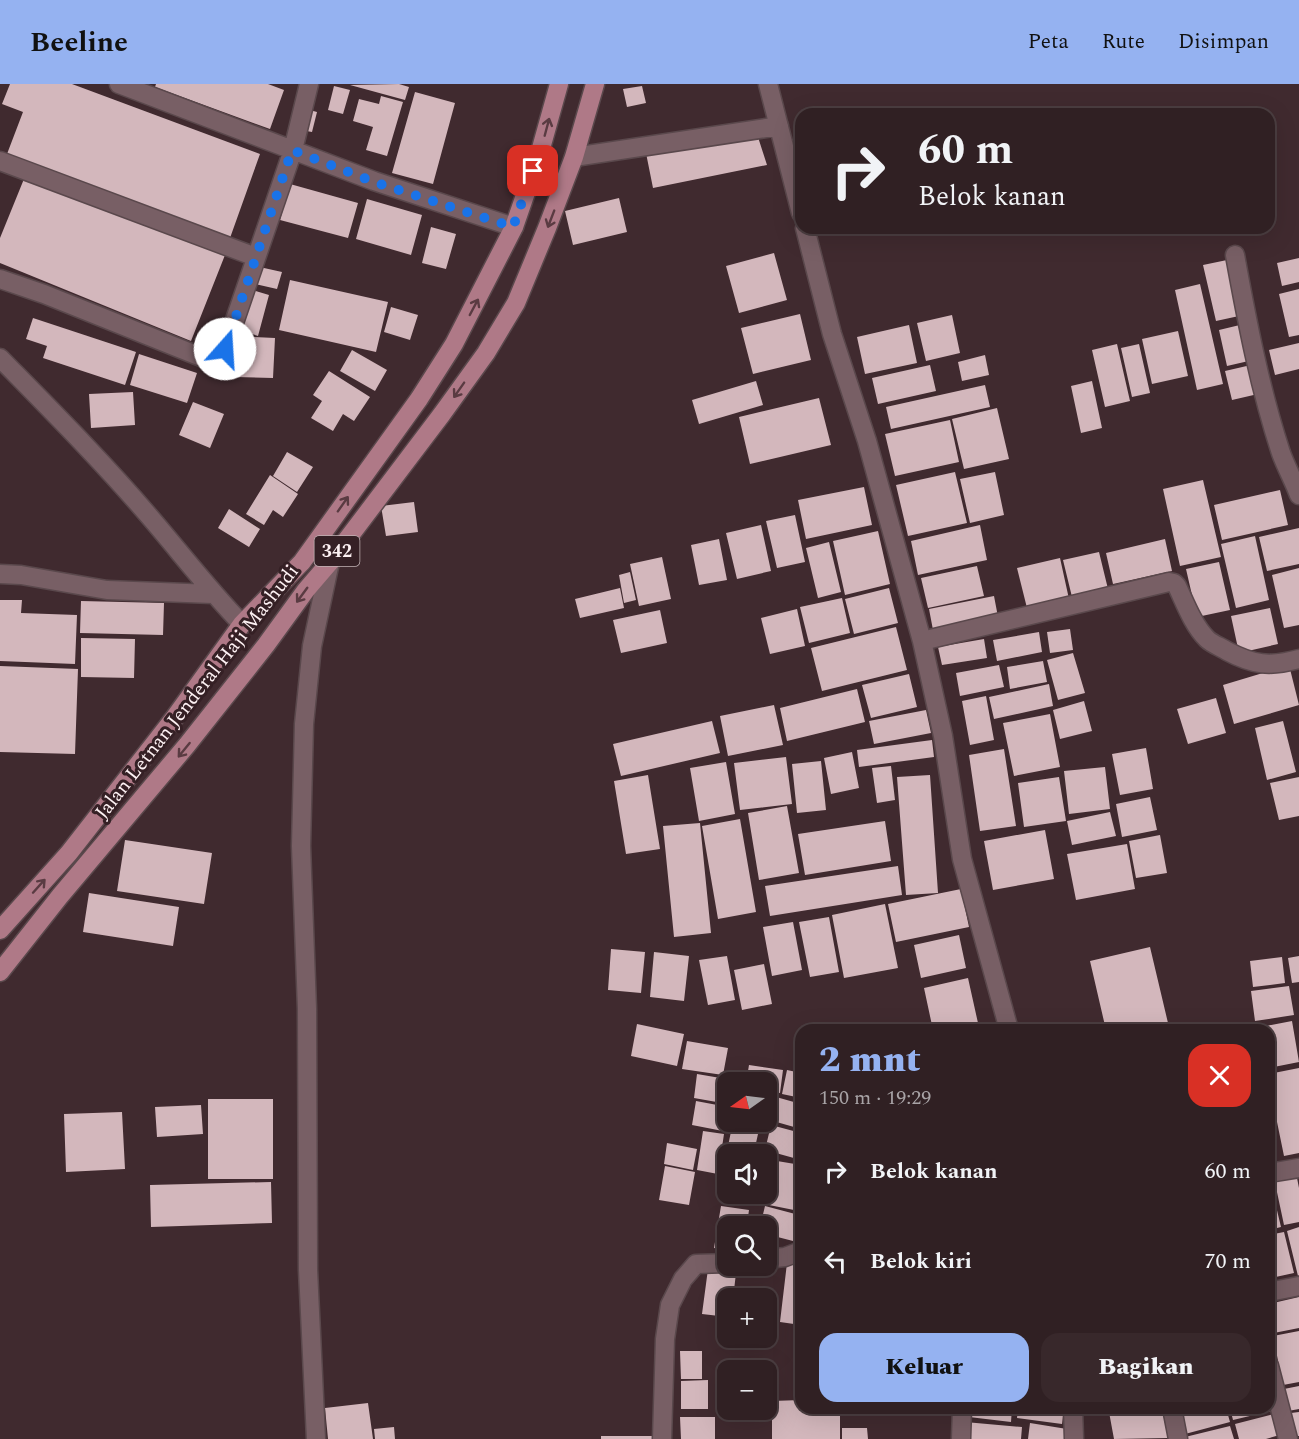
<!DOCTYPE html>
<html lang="id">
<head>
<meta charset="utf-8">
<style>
	body { margin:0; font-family:Spectral,serif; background:#38282b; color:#f1f3f6; height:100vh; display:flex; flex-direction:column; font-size:22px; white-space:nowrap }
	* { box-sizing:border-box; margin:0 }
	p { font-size:20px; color:#a8a3a6 }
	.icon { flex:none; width:33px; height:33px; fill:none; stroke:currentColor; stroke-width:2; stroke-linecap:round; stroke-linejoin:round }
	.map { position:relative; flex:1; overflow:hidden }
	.sheet { position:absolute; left:795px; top:940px; width:480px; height:390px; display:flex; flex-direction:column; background:#302023; border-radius:18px; box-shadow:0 6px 24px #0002,0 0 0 2px #4b3e41 }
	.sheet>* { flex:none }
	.banner { position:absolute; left:795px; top:24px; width:480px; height:126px; border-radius:18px; box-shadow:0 6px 24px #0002,0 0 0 2px #4b3e41; background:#302023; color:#f1f3f6; overflow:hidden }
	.needle { width:39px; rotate:256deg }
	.fabs { position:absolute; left:717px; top:988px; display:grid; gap:12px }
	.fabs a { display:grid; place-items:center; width:60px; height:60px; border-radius:12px; background:#302023; box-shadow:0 6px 24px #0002,0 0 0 2px #4b3e41; font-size:30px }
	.pin { position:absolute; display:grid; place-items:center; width:51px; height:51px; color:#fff; margin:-26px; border-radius:12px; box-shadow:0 3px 9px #0006 }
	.me { position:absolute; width:66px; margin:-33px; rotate:19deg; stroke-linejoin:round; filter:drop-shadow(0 0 4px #0008) }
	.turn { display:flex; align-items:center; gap:21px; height:126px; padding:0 24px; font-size:27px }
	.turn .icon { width:78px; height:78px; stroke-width:2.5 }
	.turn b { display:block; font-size:42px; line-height:51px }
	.round { display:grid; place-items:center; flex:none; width:63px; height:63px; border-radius:18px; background:#38282b }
	.overview { display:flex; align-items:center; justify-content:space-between; height:102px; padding:0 24px }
	h1 { font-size:36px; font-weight:800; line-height:45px; color:#95b2f1 }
	.action { display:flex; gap:12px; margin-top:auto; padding:12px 24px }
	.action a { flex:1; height:69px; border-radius:18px; background:#95b2f1; color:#111; font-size:24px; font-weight:800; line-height:69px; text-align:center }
	.action a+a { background:#38282b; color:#f1f3f6 }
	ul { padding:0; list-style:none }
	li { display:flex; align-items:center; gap:18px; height:90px; padding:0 24px }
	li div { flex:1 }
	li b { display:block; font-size:22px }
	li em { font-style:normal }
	header { display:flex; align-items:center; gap:36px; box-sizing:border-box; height:84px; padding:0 30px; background:#95b2f1; color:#111 }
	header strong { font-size:28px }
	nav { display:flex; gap:33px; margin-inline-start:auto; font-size:21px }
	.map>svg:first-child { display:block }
	.building { fill:#d3b7bc }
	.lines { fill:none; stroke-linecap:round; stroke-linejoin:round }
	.minor-casing { stroke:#5a484c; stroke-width:21 }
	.major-casing { stroke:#5a484c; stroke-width:21 }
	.minor { stroke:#785f65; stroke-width:18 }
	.major { stroke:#af7987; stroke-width:18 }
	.oneway { stroke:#5a3b42 }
	.route { stroke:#1a73e8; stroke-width:10; stroke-dasharray:0 18 }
	.labels { text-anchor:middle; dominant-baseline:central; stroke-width:6; stroke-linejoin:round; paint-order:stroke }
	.shield { fill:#352025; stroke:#c1b2b5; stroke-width:1.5 }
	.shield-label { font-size:18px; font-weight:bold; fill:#fdf1f3 }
	.street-label { font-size:20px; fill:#fdf1f3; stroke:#352025 }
</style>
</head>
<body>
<header>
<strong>Beeline</strong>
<nav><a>Peta</a><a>Rute</a><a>Disimpan</a></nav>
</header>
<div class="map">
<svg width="1299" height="1355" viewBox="0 0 1299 1355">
	<rect width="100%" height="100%" fill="#402a2f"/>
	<path class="building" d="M10,0H72L260,70L230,154L7,70L23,28L2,20Z
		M156,0H268L284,6L270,45L155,3Z
		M399,0L409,3L405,16L350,1Z
		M334,2L350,6L343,30L328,26Z
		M642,2L646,19L627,23L623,5Z
		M415,8L455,19L433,100L392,89Z
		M381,12L403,18L387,72L366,66L373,43L353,37L359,15L379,20Z
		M306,25L317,28L312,48L301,46Z
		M801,44V65H800L796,45Z
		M757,50L767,81L653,104L645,64Z
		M26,90L225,171L191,257L0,179V154Z
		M290,100L358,119L348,154L280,136Z
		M619,114L627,148L573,161L565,127Z
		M367,115L422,131L411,171L356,155Z
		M431,143L456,150L446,185L422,179Z
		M774,169L787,216L739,229L726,182Z
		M1299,174V198L1282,202L1277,179Z
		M1227,176L1239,232L1216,237L1203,181Z
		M255,182L282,188L277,205L251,199Z
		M290,196L388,218L376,268L279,246Z
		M1200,200L1223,300L1197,306L1175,206Z
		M249,205L269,211L258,252L237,245Z
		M1299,205V251L1289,253L1279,210Z
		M391,223L418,231L410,256L384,248Z
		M800,230L811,276L753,290L741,244Z
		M952,231L960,269L926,277L917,239Z
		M33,234L136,268L125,301L43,274L47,262L26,255Z
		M1244,240L1253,276L1227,282L1219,246Z
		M909,241L917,279L865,290L857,253Z
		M1178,247L1188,292L1152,300L1142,255Z
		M237,252L275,254L273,294L235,293Z
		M1299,259V285L1275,291L1269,266Z
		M1117,260L1130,317L1105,323L1092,266Z
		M1139,260L1150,309L1132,313L1121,264Z
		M352,266L387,286L375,307L340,287Z
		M139,270L197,289L187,319L130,301Z
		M985,271L989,291L962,297L958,278Z
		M930,281L936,307L878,320L872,294Z
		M1251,281L1258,310L1232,316L1225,287Z
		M329,287L370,313L354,337L343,330L333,347L311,334L322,317L313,311Z
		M756,297L763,321L699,340L692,316Z
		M1092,297L1102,344L1081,349L1071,302Z
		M985,301L990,323L891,345L886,323Z
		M133,308L135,341L91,344L89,310Z
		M819,314L831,361L750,380L739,333Z
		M193,318L224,330L210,364L179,351Z
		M997,324L1009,375L964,385L952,335Z
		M950,336L959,378L895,392L885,350Z
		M287,368L313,383L297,408L273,392Z
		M955,388L967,439L908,452L896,401Z
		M995,388L1004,431L970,439L960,395Z
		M270,391L298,410L283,433L273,426L264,441L246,430Z
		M1203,396L1221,473L1180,482L1163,405Z
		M864,403L872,441L806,455L798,416Z
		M1280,406L1288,441L1222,456L1214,421Z
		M414,418L418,448L386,452L381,422Z
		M229,425L260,445L249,463L218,444Z
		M795,431L805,478L777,484L766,437Z
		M761,441L771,487L737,495L726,449Z
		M980,441L987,476L918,491L911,457Z
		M1299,444V480L1267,487L1259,453Z
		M878,447L890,500L845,511L833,457Z
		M1255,452L1269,516L1236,524L1221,460Z
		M719,455L727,496L699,501L691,461Z
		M1165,455L1172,487L1113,500L1106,469Z
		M829,458L841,508L818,514L806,464Z
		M1099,468L1108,505L1072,513L1063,476Z
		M662,473L671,515L639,522L630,480Z
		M1060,474L1069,515L1027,524L1017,484Z
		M1219,478L1230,526L1197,533L1186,485Z
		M977,482L984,512L928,524L921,494Z
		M1299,484V541L1284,544L1272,491Z
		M630,488L636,516L624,519L619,491Z
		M620,504L624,524L580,534L575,515Z
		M889,504L898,539L854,550L845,515Z
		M994,512L998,533L933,546L929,525Z
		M842,514L850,549L809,559L800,523Z
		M0,516H22L21,529L77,531L75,580L0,577Z
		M81,517L164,519L163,551L80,549Z
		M1270,524L1278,560L1239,569L1231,532Z
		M797,525L805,562L770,570L761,534Z
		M660,526L667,559L621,569L613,536Z
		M896,543L907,586L822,607L811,564Z
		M1070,545L1073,566L1050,569L1047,548Z
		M1039,548L1042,568L997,577L993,556Z
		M81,554L135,555L134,594L81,593Z
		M984,555L987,574L942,581L938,563Z
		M1073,569L1085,609L1058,616L1047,576Z
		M1043,577L1047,598L1010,605L1007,583Z
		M999,581L1004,603L960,612L956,589Z
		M1289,581L1299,621L1234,640L1223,601Z
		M0,582L78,585L75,670L0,668Z
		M909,590L917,623L871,634L862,601Z
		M1049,600L1053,622L994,635L989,613Z
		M857,605L865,638L787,657L780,624Z
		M986,612L994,656L970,661L962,617Z
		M1216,614L1226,649L1188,660L1177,625Z
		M1084,617L1092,647L1060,655L1053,626Z
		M774,621L783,661L728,672L720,632Z
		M926,626L931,649L874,660L869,637Z
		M1050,630L1060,683L1014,692L1003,639Z
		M712,637L720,669L621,692L613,660Z
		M1283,637L1296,688L1267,696L1255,644Z
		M932,656L934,673L859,683L857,666Z
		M1146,664L1153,705L1120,711L1112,670Z
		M1004,665L1016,742L980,747L969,671Z
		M852,668L859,704L831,710L824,674Z
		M786,673L792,720L740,726L734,679Z
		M821,677L826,726L797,729L792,680Z
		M726,678L735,730L699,737L690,684Z
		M891,682L895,716L877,719L872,684Z
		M1105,683L1110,725L1069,730L1064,687Z
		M648,691L660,765L626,770L614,697Z
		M930,691L938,809L906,811L897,693Z
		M1059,693L1066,737L1024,743L1018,699Z
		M1299,693V732L1279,736L1270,699Z
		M1150,713L1157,746L1122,753L1116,720Z
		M787,722L799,789L759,796L748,729Z
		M1110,728L1116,752L1072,761L1067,737Z
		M740,735L756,828L718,835L702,742Z
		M885,737L891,777L805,791L798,750Z
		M700,739L711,849L674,853L663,742Z
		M1045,746L1054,795L993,806L984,757Z
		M1160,751L1167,789L1136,794L1129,757Z
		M125,756L212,769L204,820L117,807Z
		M1127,760L1135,805L1076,816L1067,770Z
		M898,782L902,811L770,832L765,802Z
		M961,805L969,843L896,858L888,820Z
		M89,809L179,823L173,862L83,848Z
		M885,820L898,884L844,894L832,831Z
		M829,833L839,888L810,893L799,838Z
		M793,838L802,886L772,892L763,843Z
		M959,851L966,884L921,894L914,861Z
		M1150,863L1168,939L1133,946H1106L1090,877Z
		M611,865L645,868L641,909L608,906Z
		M654,868L689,872L684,917L650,913Z
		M727,872L735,916L708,921L699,876Z
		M1299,872V898L1292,899L1288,874Z
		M1282,873L1285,899L1253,903L1250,877Z
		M764,880L772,920L742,926L734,886Z
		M968,894L978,939L945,946H933L924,904Z
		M1289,902L1294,931L1255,937L1251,907Z
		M1292,937L1299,978L1269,984V946H1255V944Z
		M637,940L684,950L677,982L631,972Z
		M687,957L728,964L723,991L682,985Z
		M749,981L783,986L780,1009L766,1007V999H746Z
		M1299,984V1069L1284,1072L1269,999V990Z
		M787,986L801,989V1014L782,1010Z
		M697,990L738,997V999H728V1020L694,1014Z
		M769,1011L801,1020V1045L766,1035V1020Z
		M208,1015H273V1095H208Z
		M696,1017L728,1023V1038H730L728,1048L692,1041Z
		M201,1021L203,1050L157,1053L155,1023Z
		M122,1028L125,1085L66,1088L64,1030Z
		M733,1038L760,1041L754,1068L728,1062Z
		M771,1041L801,1049V1076L765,1066Z
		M703,1047L724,1050L718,1090L697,1086Z
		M667,1059L697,1065L693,1086L664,1080Z
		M766,1072L776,1073L769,1113L756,1111L766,1110Z
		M777,1077L801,1081L799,1127L769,1121Z
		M665,1082L695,1088L689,1121L659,1116Z
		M1296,1089L1299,1104V1138L1284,1141L1274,1094Z
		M1270,1097L1281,1143L1269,1146V1098Z
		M271,1098L272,1139L151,1143L150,1101Z
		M721,1122L749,1126L747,1140L757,1142L728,1143V1166L714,1164Z
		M765,1122L799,1131L793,1157L766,1150V1143H760Z
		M1299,1143V1191L1298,1192L1287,1147Z
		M1284,1148L1294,1189L1271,1194L1269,1184V1151Z
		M787,1179L801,1181V1241L780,1238Z
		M708,1185L736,1189L733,1215H728V1233L702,1230Z
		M1299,1213V1244L1269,1250V1220Z
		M1299,1247V1298L1283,1301L1273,1252Z
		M680,1267H702V1295H681Z
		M1269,1291L1279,1325L1233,1336L1230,1324H1269Z
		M708,1296V1325H681V1297Z
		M1299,1302V1325L1288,1327L1284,1305Z
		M801,1316V1324H840V1355H772V1317Z
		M368,1319L373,1355H328L325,1324Z
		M970,1324H1012L1011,1338L969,1333Z
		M1018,1324H1064L1062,1340L1017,1334Z
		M1129,1324H1162L1168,1354L1114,1355L1109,1328Z
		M1184,1324H1226L1230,1338L1185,1350L1178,1326Z
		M1299,1328V1352H1296L1291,1329Z
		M1278,1329L1283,1350L1266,1355H1239L1235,1340Z
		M680,1333H715V1355H681Z
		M965,1338L1022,1343L1021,1355H964Z
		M1030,1339L1067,1345L1066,1355H1028Z
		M1230,1342L1234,1355H1181V1354Z
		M394,1343L395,1355H375L374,1345Z
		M842,1344H867L868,1355H842Z
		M601,1352H652V1355H601Z"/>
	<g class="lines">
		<g class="minor-casing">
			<path id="minor" d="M119,0L374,97L514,143
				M768,0L801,129
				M574,73L779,42
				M0,77L256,173
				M805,144L832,250L867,357L922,557L943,652L962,775L1009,946
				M1235,171C1247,237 1260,305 1281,369C1286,383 1294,397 1299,411
				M0,195L44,210L201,273C211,273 217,272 225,265L293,66L309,0
				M0,274C50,325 102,377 149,432C180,468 209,506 242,540
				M0,490L21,491L107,506L213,510
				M922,557L1169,498L1174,499L1177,502C1185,519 1193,541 1207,555C1212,560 1221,563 1227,567C1253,581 1270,583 1299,575
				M1269,1089L1299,1084
				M766,1175L785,1173L801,1167
				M1269,1208L1299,1202
				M1269,1282L1288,1355
				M1073,1324L1074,1355
				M1172,1324L1178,1355
				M316,1355L308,1186L307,925L301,762L304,640L312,562L330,478
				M662,1355L665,1255L670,1221L683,1195L696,1180L728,1179
				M961,1355L962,1324"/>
		</g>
		<g class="major-casing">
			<path id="major" d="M0,846L69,769L175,633L242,540L302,478L419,315L454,260L514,143L540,68L559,0
				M0,888L60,812L187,661L266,561L306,506L330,478L442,330L486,269L516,219L547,144L574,73L595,0"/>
		</g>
		<use href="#minor" class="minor"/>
		<use href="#major" class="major"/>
	</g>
	<defs><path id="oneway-shaft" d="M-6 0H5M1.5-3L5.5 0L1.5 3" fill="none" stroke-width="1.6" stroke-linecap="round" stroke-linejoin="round" transform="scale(1.5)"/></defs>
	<g class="oneway">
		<use href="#oneway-shaft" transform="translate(547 43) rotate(-75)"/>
		<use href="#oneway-shaft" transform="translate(551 135) rotate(111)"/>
		<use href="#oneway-shaft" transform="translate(474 223) rotate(-62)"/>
		<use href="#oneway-shaft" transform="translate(459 306) rotate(125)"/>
		<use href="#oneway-shaft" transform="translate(343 420) rotate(-55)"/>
		<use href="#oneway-shaft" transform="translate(302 511) rotate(126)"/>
		<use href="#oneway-shaft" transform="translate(184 666) rotate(129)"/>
		<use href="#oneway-shaft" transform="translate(39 802) rotate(-48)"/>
	</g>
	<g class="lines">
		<path class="route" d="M225,265L292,66L374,98L513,143L533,87"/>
	</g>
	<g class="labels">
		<rect class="shield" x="314.5" y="452" width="45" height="30" rx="4.5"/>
		<g class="shield-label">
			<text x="337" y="467">342</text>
		</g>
		<g class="street-label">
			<text transform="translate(197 608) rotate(-52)">Jalan Letnan Jenderal Haji Mashudi</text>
		</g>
	</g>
</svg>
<div class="fabs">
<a><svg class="needle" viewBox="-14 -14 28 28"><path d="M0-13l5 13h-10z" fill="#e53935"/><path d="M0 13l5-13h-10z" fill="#a8a3a6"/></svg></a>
<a><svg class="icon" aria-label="sound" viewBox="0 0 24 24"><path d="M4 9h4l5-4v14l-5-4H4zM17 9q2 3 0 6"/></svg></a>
<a><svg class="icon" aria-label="search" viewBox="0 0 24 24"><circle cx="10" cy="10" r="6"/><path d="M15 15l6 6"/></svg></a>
<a>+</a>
<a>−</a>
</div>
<div class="pin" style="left:533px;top:87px;background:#d93025"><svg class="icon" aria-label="arrive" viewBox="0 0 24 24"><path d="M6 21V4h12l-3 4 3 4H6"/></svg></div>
<svg class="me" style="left:225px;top:265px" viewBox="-20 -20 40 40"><circle r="19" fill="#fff"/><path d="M0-13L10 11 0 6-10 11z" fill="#1a73e8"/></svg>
<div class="banner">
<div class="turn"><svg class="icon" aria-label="right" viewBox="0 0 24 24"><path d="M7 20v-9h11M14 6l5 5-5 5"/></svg><div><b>60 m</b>Belok kanan</div></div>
</div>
<section class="sheet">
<div class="overview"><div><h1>2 mnt</h1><p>150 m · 19:29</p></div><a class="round" style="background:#d93025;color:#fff"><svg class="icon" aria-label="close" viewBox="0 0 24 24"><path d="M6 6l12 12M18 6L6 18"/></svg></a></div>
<ul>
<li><svg class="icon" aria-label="right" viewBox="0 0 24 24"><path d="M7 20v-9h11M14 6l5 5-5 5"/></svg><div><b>Belok kanan</b></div><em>60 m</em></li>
<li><svg class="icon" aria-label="left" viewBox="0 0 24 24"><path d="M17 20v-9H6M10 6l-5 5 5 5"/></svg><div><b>Belok kiri</b></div><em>70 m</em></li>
</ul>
<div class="action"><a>Keluar</a><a>Bagikan</a></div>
</section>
</div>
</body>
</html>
